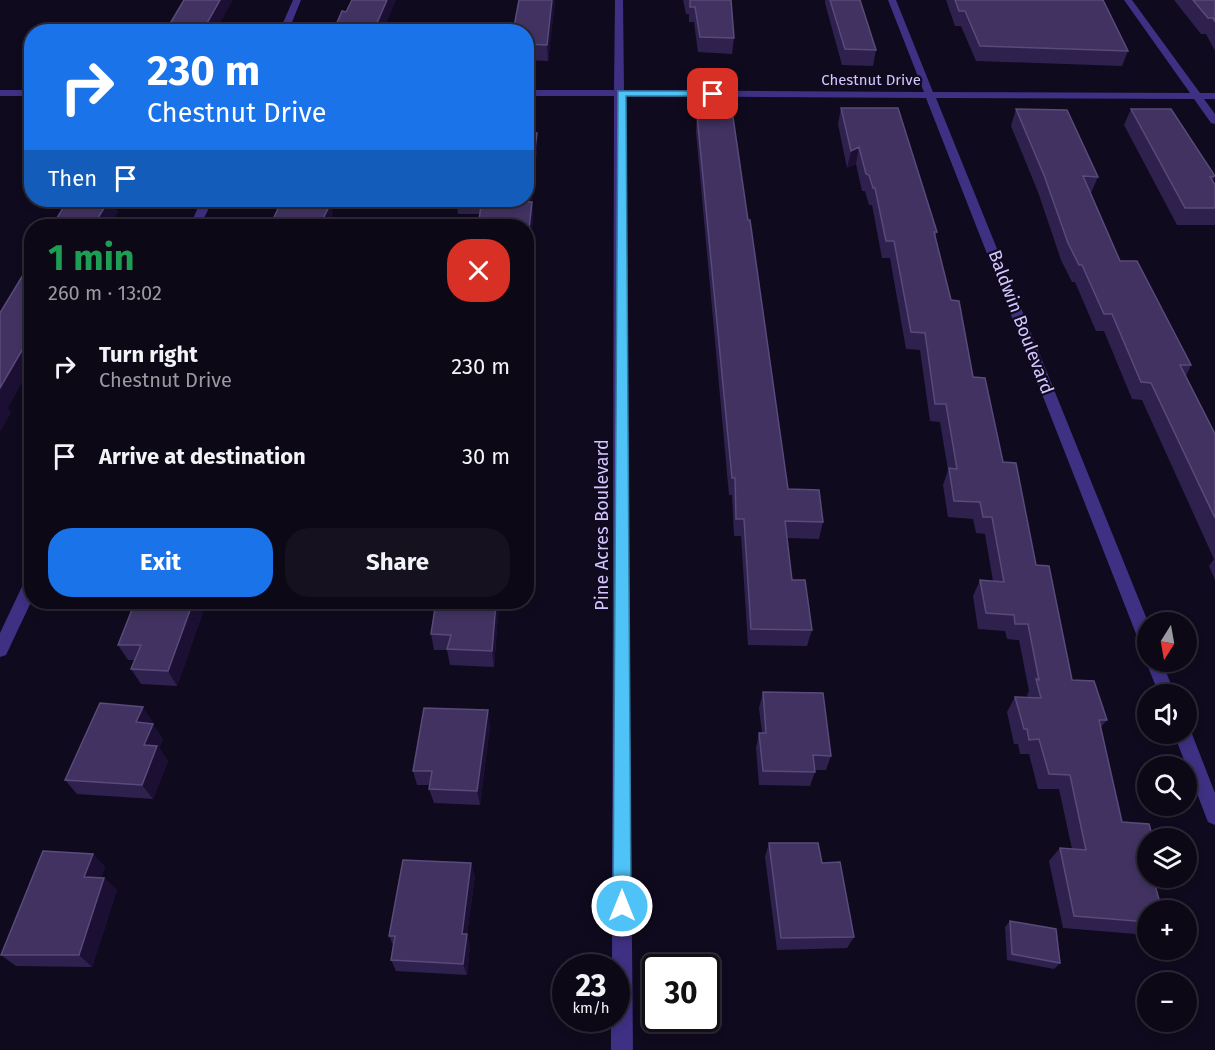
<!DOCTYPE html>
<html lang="en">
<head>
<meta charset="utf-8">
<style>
	body { margin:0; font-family:"Fira Sans",sans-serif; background:#15111f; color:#f1f3f6; height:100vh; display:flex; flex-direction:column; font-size:22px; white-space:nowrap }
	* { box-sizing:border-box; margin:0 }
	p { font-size:20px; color:#9a9aa1 }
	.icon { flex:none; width:33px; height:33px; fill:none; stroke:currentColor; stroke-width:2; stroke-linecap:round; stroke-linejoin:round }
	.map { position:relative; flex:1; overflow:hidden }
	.panel { position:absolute; left:24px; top:219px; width:510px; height:390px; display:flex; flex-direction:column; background:#0c0816; border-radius:24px; box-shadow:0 3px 9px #0003,0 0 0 2px #2c2935 }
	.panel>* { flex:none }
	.hud { position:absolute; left:24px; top:24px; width:510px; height:183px; border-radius:24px; box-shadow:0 3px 9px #0003,0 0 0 2px #2c2935; background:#1a73e8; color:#fff; overflow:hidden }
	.needle { width:39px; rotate:191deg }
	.controls { position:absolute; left:1137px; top:612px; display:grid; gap:12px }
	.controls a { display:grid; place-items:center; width:60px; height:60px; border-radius:50%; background:#0c0816; box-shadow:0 3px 9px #0003,0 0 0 2px #2c2935; font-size:30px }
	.speed { position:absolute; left:552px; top:954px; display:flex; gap:12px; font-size:30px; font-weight:700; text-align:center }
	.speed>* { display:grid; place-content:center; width:78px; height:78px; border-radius:50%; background:#0c0816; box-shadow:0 3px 9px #0003,0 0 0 2px #2c2935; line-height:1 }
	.speed small { font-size:15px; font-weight:400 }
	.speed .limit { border:3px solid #111; border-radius:9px; background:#fff; color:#111 }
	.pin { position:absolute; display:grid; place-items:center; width:51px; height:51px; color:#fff; margin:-26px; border-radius:12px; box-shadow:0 3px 9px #0006 }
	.me { position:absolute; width:66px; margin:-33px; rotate:0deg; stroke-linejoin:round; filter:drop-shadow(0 0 4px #0008) }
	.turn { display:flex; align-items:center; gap:21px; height:126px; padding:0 24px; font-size:27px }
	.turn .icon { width:78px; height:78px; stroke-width:2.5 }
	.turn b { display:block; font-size:42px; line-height:51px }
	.then { display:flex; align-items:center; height:57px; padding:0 24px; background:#0003; gap:12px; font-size:22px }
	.round { display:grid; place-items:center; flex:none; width:63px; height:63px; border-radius:24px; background:#15111f }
	.headline { display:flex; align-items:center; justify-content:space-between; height:102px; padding:0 24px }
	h1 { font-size:36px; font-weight:700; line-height:45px; color:#1e9e55 }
	.cta { display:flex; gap:12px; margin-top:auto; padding:12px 24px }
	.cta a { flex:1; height:69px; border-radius:24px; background:#1a73e8; color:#fff; font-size:24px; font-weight:700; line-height:69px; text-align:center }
	.cta a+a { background:#15111f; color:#f1f3f6 }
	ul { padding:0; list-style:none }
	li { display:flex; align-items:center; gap:18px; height:90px; padding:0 24px }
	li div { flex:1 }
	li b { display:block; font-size:22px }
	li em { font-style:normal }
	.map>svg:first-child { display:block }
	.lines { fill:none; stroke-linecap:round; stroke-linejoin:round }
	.minor { fill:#3e3082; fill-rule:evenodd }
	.wall { fill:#2f214e }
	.shaded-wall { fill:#1b1033 }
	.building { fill:#413261; stroke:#584a7a; stroke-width:1.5 }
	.route { fill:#4fc3f7; stroke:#337fa1; stroke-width:1.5 }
	.labels { text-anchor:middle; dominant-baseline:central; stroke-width:4.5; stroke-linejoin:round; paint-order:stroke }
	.far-street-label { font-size:15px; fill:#d4c7ff; stroke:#100a1e }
	.street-label { font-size:18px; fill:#d4c7ff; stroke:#100a1e }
</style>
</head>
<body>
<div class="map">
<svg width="1215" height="1050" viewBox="0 0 1215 1050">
	<rect width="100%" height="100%" fill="#100a1e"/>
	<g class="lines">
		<path class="minor" d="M293,0H301L288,32H279Z
			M615,0H623L624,90L924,92L888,0H896L933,92L1190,93L1124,0H1132L1200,93H1215V99H1204L1215,114V124L1211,123L1194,99L936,98L1148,622V651L1142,649L1140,644L926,98L624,96L633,1050H611V1018H616V968H612L614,96H526V90H614Z
			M0,90H32V96H0Z
			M201,200H213L200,226H190Z
			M32,576V600L6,655L0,657V633L26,578Z
			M1148,658V662H1162L1175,694H1159L1146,662Z
			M1186,727L1192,734L1215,793V825L1208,822L1174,734H1186Z"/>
	</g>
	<path class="wall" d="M555,0L548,61L526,60V32Z
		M683,0H731L734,38L732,54L698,52L694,22H689V14H686Z
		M825,0H860L876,50L873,66L842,65L825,3Z
		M946,0H1103L1128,51L1122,66L976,61L961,26H955Z
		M1174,0H1215V51L1206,34H1201Z
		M841,108L937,232L935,237L951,300L973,377L1003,462L1036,565L1072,680L1107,720L1101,727L1122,822L1148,910V935L1063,928L1049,861L1060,848L1072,849L1059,789H1038L1029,754H1020L1018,744H1014L1007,712L1015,697H1028L1027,695L1029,691L1019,640L1007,639L1005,631L978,629L973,596L980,580L993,581L985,534L976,533L973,519L948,517L943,485L948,470L940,422L930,421L920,350L906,349L890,258H882L872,205H869L865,191H862L856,164L847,168L838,124Z
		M1016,109L1098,177L1091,193L1120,261L1191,365L1186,376L1215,434V580L1209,566L1214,559L1142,400L1132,399L1104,331H1096L1075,282H1072L1061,260L1038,192L1011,126Z
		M1131,109L1215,176L1213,182L1215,185V225H1177L1124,125Z
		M697,115L788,489L823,522L819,539L787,538L792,580L812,630L807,646L748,645L741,536H734L732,495H729L696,132Z
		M537,133V149L531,202H532L533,218L526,286V226L480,214H458L456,200H526Z
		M499,602L494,667L450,665L447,650H434L431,634Z
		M204,609L177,686L141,684L131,669L135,660H128L118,645Z
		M763,692L831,756L826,770H814L815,772L810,786L759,785L756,748L759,733H762L759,708Z
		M153,722L152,724L163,739L159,748L168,761L153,799L77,794L65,780Z
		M490,725L480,805L434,803L429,789L430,785H417L413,771Z
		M769,843L822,863L854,937L847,948L777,950L765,857Z
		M93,854L105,867L101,878H104L117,890L92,967L16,966L1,955Z
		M475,876L467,934L470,946L467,975L396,971L391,960L393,945L389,936Z
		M1010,921L1060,963L1054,969L1007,960L1005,927Z"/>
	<path class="shaded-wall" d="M220,0H233L215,32H202Z
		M387,0H396L383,32H373Z
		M552,0H555L548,61L547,45Z
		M537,133V149L529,218L528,202Z
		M859,147L856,164L847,168L851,151Z
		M109,200H112L118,212L109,226H93Z
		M326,200H336L332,211L334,221L331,226H319Z
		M532,202L533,218L526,286V256Z
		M32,333V365L8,408L11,413L0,432V388Z
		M193,602H200L204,609L177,686L168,671Z
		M496,602H499L494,667L492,651Z
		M143,707L153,722L147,737L136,722Z
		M488,710L490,725L480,805L477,791Z
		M153,724L163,739L159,748L168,761L153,799L142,785L144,745Z
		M93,854L105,867L97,890L84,877Z
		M471,863L475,876L467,934L470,946L467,975L463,964L462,934Z
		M104,878L117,890L92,967L79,955Z"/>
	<path class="building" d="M184,0H220L202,32H165Z
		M352,0H387L373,32H333L342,11L346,12Z
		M519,0H552L547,45L526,44V32H513Z
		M690,0H731L734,38L700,37L695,7H690Z
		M830,0H860L876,50L845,49Z
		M955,0H1103L1128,51L980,46L965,11H959Z
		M1193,0H1215V22L1213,18H1208Z
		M841,108H898L937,232H934L951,300L959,301L973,377L985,378L1003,462L1016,463L1036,565L1049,566L1072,680L1094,681L1107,720H1099L1122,822L1149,824L1153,838H1148V878H1153L1162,910H1148V922L1074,916L1060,848L1086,850L1070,775L1049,774L1039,739L1029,740L1027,729H1024L1015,697L1041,698L1036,679L1039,680L1028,624H1015L1014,615L986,613L980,580L1004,582L992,517H983L980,502L954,501L949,468L957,469L946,404H935L925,333L911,332L894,241H886L875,188H873L869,175L866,174L859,147L851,151Z
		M1016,109L1067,110L1098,177L1083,176L1120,261H1137L1191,365H1180L1215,434V518L1151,383L1141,382L1112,314H1104L1082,265H1079L1068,243L1044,175Z
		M1131,109H1171L1215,176L1210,177L1215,185V208H1185Z
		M697,115L733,117L748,220H750L788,489L819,490L823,522L785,521L792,580H805L812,630L751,629L744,519H736L735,478H732Z
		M526,133H537L528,202H532L526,256V226H478L482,200H526Z
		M68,200H109L93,226H52Z
		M282,200H326L324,205H330L319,226H270Z
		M32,260V333L0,388V313Z
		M135,602H193L168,671L131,669L141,645H118Z
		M436,602H496L492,651L447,649L451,635L431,634Z
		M763,692L823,693L831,756L813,755L815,772L763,771L759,733H766Z
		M100,703L143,707L136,722L153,724L144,745L157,746L142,785L65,780Z
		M424,708L488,710L477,791L429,789L432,771H413Z
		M769,843H818L822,863L840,862L854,937L781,938Z
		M43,851L93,854L84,877L104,878L79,955H1Z
		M403,860L471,863L462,934H467L463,964L391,960L395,936H389Z
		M1010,921L1056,929L1060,963L1012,954Z"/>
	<path class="route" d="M618,91H713L718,94L713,96H626L631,906L628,913L622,915L615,913L613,906Z"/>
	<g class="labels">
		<g class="far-street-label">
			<text x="871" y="80">Chestnut Drive</text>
		</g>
		<g class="street-label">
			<text transform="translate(1021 322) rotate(69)">Baldwin Boulevard</text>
			<text transform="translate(602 525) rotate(-90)">Pine Acres Boulevard</text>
		</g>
	</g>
</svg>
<div class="controls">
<a><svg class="needle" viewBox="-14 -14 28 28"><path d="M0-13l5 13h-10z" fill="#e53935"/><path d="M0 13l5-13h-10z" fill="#9a9aa1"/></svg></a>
<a><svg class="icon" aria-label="sound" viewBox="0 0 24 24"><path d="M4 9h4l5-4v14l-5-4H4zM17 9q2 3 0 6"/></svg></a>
<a><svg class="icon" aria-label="search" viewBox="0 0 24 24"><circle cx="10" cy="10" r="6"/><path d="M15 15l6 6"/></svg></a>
<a><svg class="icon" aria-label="layers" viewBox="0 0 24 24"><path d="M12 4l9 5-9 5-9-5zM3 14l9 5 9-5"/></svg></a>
<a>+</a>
<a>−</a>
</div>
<div class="speed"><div>23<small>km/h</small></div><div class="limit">30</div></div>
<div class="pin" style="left:713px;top:94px;background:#d93025"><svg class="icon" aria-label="arrive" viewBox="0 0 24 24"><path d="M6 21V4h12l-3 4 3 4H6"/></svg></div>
<svg class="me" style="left:622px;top:906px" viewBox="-20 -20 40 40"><circle r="17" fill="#4fc3f7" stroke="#fff" stroke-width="3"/><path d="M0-11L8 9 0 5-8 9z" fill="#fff"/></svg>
<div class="hud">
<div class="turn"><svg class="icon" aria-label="right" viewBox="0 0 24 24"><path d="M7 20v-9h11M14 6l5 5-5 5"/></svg><div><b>230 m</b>Chestnut Drive</div></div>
<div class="then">Then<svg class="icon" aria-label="arrive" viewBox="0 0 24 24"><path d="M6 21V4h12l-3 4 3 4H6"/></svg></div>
</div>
<section class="panel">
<div class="headline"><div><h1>1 min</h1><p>260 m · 13:02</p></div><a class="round" style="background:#d93025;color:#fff"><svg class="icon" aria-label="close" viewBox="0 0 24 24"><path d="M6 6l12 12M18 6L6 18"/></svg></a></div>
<ul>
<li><svg class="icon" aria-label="right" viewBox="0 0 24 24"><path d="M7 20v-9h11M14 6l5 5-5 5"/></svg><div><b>Turn right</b><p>Chestnut Drive</p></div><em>230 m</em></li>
<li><svg class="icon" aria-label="arrive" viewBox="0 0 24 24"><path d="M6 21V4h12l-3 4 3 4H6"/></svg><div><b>Arrive at destination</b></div><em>30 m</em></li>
</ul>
<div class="cta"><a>Exit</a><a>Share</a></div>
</section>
</div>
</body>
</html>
